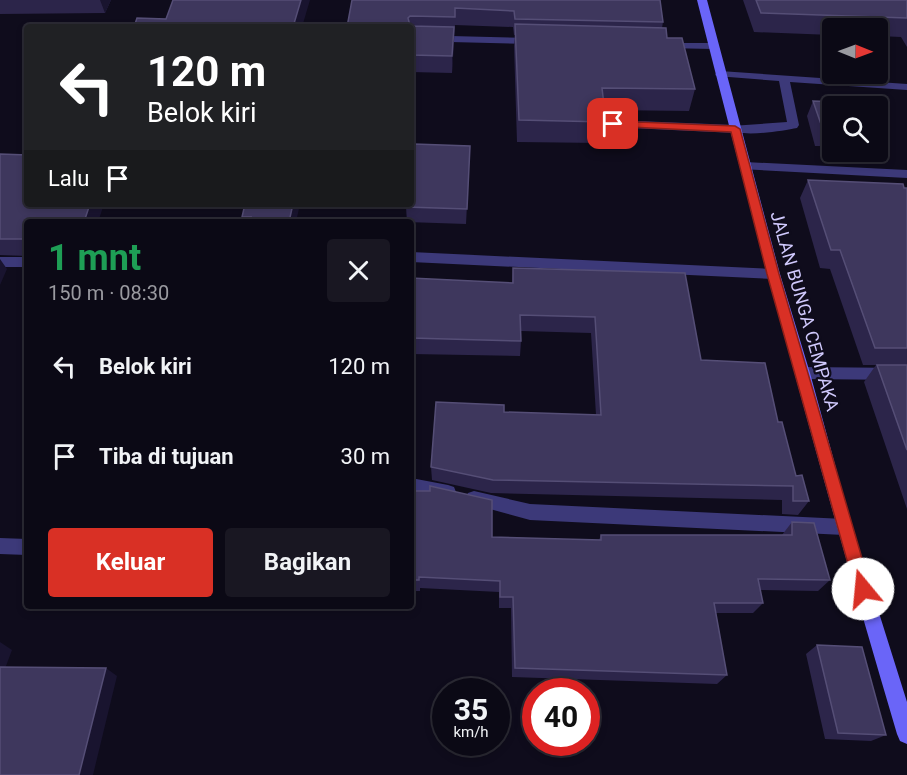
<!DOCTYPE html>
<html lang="id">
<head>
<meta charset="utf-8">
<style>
	body { margin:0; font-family:Roboto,sans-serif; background:#191722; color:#f1f3f6; height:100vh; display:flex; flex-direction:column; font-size:22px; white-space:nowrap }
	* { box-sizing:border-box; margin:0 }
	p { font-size:20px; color:#9a9aa0 }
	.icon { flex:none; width:33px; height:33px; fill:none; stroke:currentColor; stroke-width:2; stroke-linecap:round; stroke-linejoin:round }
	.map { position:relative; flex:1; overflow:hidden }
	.side { position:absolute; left:24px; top:219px; width:390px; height:390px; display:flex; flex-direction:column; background:#0b0915; border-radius:6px; box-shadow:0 3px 9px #0003,0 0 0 2px #2b2a34 }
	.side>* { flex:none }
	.top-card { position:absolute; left:24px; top:24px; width:390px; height:183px; border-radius:6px; box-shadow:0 3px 9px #0003,0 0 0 2px #2b2a34; background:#202124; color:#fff; overflow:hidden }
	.needle { width:39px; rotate:91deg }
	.buttons { position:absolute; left:822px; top:18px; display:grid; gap:12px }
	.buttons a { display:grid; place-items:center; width:66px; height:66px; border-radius:6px; background:#0b0915; box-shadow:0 3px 9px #0003,0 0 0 2px #2b2a34; font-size:30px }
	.speed { position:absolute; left:432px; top:678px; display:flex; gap:12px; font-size:30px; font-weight:700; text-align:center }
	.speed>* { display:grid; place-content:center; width:78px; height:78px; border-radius:50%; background:#0b0915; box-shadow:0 3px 9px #0003,0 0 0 2px #2b2a34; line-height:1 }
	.speed small { font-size:15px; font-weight:400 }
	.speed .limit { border:9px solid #d22; background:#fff; color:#111 }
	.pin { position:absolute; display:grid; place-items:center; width:51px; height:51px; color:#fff; margin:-26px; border-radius:12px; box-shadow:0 3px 9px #0006 }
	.me { position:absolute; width:66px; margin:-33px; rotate:343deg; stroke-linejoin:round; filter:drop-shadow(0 0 4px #0008) }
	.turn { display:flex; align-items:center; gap:21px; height:126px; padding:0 24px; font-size:27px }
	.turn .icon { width:78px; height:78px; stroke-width:2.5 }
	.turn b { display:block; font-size:42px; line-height:51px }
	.then { display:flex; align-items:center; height:57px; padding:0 24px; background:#0003; gap:12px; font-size:22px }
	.round { display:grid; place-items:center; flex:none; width:63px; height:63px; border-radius:6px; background:#191722 }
	.overview { display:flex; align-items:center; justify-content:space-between; height:102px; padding:0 24px }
	h1 { font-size:36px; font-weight:700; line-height:45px; color:#1e9e55 }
	.button { display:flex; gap:12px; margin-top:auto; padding:12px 24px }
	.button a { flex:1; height:69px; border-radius:6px; background:#d93025; color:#fff; font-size:24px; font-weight:700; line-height:69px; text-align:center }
	.button a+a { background:#191722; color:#f1f3f6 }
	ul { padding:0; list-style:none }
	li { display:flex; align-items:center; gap:18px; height:90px; padding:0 24px }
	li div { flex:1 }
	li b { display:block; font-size:22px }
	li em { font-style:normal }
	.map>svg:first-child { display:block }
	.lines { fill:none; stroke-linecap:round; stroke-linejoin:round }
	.lane { fill:#3c3979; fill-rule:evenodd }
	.street { fill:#3c3979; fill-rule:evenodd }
	.secondary { fill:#6a65f8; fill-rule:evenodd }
	.wall { fill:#2c254a }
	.shaded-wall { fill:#19142f }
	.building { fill:#3e375d; stroke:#554e76; stroke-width:1.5 }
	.route { fill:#d93025; stroke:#8d1f18; stroke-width:1.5 }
	.labels { text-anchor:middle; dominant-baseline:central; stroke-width:4.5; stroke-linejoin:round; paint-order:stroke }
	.street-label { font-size:18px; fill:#d0c9fd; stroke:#0f0c1c }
</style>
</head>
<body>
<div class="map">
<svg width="907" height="775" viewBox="0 0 907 775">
	<rect width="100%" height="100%" fill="#0f0c1c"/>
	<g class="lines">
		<path class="lane" d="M613,120L735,125L741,129L735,133L609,127V121Z
			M745,162L907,170V178L741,169V163Z"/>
		<path class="street" d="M411,35L533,38L538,41L533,44L411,41Z
			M661,43H713L718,46L713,49L665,48L660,45Z
			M720,71L907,84V90L790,82L799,125L797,128C782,131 740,138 729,129L731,126L787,122L779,81L716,76L715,74Z
			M411,252L773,269L780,274L773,279L411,262Z
			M0,257H27V267H0Z
			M803,367L907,368V380L803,379L798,377L796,373L798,369Z
			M411,478L448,485L454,487L456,492L454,497L448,499L411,492Z
			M474,491L530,504L844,519L850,521L852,527L850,533L844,535L530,520L468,503L466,498L468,493Z
			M0,538L27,539V555L0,554Z"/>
		<path class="secondary" d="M697,0H707L780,274L810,373L852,527L907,702V744L900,741L897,734C825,491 759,246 697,0Z"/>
	</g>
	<path class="wall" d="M0,0H111L105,13L0,14Z
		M352,0H660L663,22L662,28L695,89L689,111L605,110L606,122L602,143L517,142L514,46L515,35H514L513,27L455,25L452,73L411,72V27Z
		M743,0H907V47L901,37L878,36V28H832V35L754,32Z
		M813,101L832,106V146H815L807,116Z
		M470,146L466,224L407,222L406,207Z
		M0,154L27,222V256L0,255Z
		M808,180L907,188V509L864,382L876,365H863L830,269L820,268L800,198Z
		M245,204L296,222H243L242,217Z
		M513,268L701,360L778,422L796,476L809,501L798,515L782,514V500L491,493L432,480L431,467L504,412L596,415L591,333L521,331V341L520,356L411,354V278L512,283Z
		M411,491L492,537L599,540L601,535H782L792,522L830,580L818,591L760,590L763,603L753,613H716L727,675L717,684L512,677L511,608H499V592L420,588V591H411Z
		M817,645L886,735L871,741L825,739L806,654Z"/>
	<path class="shaded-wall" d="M100,0H111L105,13Z
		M301,0H310L302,27H293Z
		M454,27V44L452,73V56Z
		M90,204H104L98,222H84Z
		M293,204H300L296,222H289Z
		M0,259L7,269L0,285Z
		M0,642L12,650L0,682Z
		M106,668L117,676L93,775H79Z"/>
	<path class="building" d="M173,0H301L293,27H134L137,18L166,19Z
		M352,0H660L663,22L515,19L514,11L455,8V17L410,16L408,18L410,26L454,27L452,56L411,55V27H347Z
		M756,0H907V18L761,13Z
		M515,24L666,28L667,38H682L695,89L602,88L606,122L519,120Z
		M813,101L866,103L867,106H832V130H823Z
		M414,144L470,146L467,209L406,207L407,204H411V168Z
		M0,154L27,155V204H90L84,222H27V239H0Z
		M808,180L903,184L904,188H907V348H875L840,250H831Z
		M245,204H293L289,222H249L251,217H242Z
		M513,268L685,273L701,360L765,363L778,422H782L796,476L802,475L809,501H793V486L493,480L431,467L436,402L504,405V412L601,415L595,317L520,315L521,341L411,338L412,321H411V278L513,283Z
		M877,365H907V450Z
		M430,486L492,500V537L601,540V535H792V522L814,523L830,580L758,579L763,603H714L727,675L515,668L513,597H500V581L419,577V580H411V491H430Z
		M817,645L862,647L886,735L838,733Z
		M0,667L106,668L79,775H0Z"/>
	<path class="route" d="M613,121L735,126L740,129L779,274L871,589L868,595L863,597L857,595L855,589L767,274L731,132L609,126V122Z"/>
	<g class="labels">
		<g class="street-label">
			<text transform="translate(805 311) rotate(74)">JALAN BUNGA CEMPAKA</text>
		</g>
	</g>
</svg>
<div class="buttons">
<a><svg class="needle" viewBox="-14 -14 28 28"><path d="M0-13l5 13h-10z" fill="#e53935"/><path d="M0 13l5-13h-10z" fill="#9a9aa0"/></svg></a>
<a><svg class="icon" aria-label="search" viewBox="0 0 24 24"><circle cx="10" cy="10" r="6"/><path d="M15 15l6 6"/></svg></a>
</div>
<div class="speed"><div>35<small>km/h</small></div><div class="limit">40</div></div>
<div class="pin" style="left:613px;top:124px;background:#d93025"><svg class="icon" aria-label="arrive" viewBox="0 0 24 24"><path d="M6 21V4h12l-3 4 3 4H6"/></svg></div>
<svg class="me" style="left:863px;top:589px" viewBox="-20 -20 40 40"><circle r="19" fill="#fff"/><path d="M0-13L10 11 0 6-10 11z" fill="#d93025"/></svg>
<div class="top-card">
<div class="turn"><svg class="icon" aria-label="left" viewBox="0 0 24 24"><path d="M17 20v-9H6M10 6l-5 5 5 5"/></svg><div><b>120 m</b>Belok kiri</div></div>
<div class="then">Lalu<svg class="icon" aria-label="arrive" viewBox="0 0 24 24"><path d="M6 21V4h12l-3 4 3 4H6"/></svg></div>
</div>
<section class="side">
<div class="overview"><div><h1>1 mnt</h1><p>150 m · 08:30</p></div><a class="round"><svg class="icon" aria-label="close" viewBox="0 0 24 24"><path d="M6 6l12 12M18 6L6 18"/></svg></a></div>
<ul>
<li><svg class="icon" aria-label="left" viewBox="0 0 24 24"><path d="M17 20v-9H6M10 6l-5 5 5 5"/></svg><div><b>Belok kiri</b></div><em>120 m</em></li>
<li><svg class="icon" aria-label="arrive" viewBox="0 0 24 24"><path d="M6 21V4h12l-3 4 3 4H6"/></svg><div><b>Tiba di tujuan</b></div><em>30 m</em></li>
</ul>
<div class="button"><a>Keluar</a><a>Bagikan</a></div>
</section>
</div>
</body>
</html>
